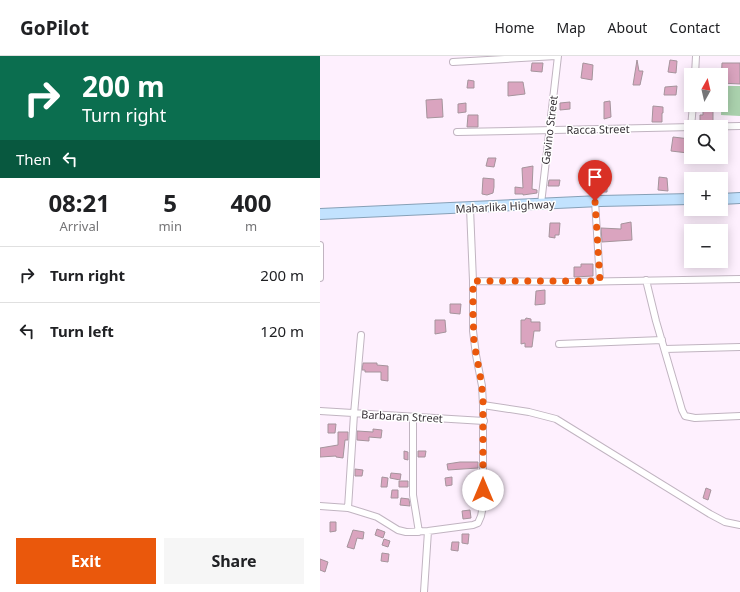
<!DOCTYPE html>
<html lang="en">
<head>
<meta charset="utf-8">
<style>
	body { margin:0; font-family:"Noto Sans",sans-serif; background:#f6f6f6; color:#202124; height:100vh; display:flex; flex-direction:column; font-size:15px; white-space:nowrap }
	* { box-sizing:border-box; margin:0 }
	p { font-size:13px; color:#757577 }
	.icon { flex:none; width:22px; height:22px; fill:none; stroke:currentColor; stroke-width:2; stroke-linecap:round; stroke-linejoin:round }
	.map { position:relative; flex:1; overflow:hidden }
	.side { display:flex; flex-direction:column; background:#fff; width:320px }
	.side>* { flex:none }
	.hud { background:#0b6e4f; color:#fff; overflow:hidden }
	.needle { width:26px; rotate:8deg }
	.tools { position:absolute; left:364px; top:12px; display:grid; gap:8px }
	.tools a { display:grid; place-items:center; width:44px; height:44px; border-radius:0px; background:#fff; box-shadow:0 2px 10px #0003; font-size:20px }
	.pin { position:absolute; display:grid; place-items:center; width:34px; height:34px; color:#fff; margin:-41px -17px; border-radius:50% 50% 50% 0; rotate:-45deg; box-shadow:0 0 4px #0007 }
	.pin .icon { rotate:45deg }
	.me { position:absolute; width:44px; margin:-22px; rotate:0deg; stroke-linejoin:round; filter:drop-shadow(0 0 3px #0008) }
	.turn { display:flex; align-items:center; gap:14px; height:84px; padding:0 16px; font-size:18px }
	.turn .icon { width:52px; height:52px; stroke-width:2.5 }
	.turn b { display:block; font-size:28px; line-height:34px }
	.then { display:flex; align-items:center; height:38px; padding:0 16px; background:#0003; gap:8px; font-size:15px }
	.eta { display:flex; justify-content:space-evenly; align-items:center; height:68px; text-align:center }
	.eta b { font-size:24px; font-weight:700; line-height:28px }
	.cta { display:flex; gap:8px; margin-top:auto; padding:8px 16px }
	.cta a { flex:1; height:46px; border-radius:0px; background:#ea580c; color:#fff; font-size:16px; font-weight:700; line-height:46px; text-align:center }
	.cta a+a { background:#f6f6f6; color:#202124 }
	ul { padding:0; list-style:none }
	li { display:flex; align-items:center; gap:12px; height:56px; padding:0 16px; border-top:1px solid #e0e0e0 }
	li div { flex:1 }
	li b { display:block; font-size:15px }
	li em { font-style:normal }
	header { display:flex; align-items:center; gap:24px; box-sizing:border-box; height:56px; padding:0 20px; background:#fff; border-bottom:1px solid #e0e0e0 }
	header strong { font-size:19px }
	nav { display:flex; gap:22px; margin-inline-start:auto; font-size:14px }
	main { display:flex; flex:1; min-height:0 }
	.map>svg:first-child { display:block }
	.green { fill:#aad1ad }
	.building { fill:#daa4bf; stroke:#a5949c }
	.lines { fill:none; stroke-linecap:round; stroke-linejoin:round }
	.minor-casing { stroke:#c1b4c1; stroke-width:8 }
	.trunk-casing { stroke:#87a0b7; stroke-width:12 }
	.minor { stroke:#fff; stroke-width:6 }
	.trunk { stroke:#c2e2fe; stroke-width:10 }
	.route { stroke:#ea580c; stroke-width:7; stroke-dasharray:0 12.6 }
	.labels { text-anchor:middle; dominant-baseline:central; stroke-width:3; stroke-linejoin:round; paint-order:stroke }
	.street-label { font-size:11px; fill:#363136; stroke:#fff }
</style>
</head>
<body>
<header>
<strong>GoPilot</strong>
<nav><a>Home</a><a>Map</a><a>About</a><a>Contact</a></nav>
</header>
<main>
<section class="side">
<div class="hud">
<div class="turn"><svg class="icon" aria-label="right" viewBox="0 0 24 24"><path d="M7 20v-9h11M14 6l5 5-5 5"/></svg><div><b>200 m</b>Turn right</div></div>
<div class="then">Then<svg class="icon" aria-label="left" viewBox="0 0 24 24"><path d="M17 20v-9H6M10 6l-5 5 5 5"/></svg></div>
</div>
<div class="eta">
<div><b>08:21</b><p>Arrival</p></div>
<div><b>5</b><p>min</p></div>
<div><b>400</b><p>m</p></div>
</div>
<ul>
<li><svg class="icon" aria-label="right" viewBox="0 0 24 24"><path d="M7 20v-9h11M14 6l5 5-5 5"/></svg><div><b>Turn right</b></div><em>200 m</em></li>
<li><svg class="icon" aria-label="left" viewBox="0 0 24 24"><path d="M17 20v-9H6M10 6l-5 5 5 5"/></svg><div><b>Turn left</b></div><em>120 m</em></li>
</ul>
<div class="cta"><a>Exit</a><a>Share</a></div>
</section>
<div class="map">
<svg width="420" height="536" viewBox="0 0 420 536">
	<rect width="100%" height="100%" fill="#fef0fe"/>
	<path class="green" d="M402,30H420V60L401,59Z"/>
	<path class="building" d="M317,4L319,15H323L320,29H313Z
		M350,4L357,5L356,17L348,16Z
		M212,7H223L222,16L211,15Z
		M263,7L273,9L272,24L261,22Z
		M402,7H420V28L401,27Z
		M148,24L154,25V32H147Z
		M188,26H203L205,38L188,40Z
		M357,30L356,39H344L345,31Z
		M122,43L123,61L107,62L106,44Z
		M290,45L291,61L284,63V46Z
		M250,46V53L240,54V47Z
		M146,47V56L138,57V48Z
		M333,50L343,51V57H342V66H332Z
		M383,55H393V66H380V59H383Z
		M148,59H158V71H147Z
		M353,81L370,83L368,97L351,95Z
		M168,102H176L174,111L166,110Z
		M213,110L212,133L217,134V137L203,139V138H195V131L203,132L202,112Z
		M339,121L347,122L348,135L338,134Z
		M163,122L174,123V131L173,137L167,139L162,138Z
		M229,124H240L239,130H228Z
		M287,127V136H281V128Z
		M311,166L312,184L282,186L281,172L301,173V168Z
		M230,167H240L239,179H235V182L229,181Z
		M261,208H273V220L254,221V211H261Z
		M225,234V248L215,249L216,235Z
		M130,248H141L140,258L130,257Z
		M206,262L211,263V266H220V275H214L212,291H205V287L201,288V264H205Z
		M115,264H125L126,276L115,278Z
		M43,307H57V309L68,310V325L61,324V316H45V314H42Z
		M8,368H16L15,377H8Z
		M53,373L62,374L61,382L49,381V385L37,384V375L53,376Z
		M18,376H28V384H25L23,402L16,401V400L0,401V392L18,389Z
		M84,395L88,396V404L84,403Z
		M98,395H106L105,401H98Z
		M140,406H158V412L128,414L127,408Z
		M35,413L43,414L42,420H35Z
		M71,417L81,418L80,424L70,422Z
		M62,421L68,422L67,431H61Z
		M132,421V429L126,430L125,422Z
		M79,425H88V431H79Z
		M386,432L391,434L388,444L383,442Z
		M72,434H78V442H71Z
		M81,442L89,443L90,450L80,449Z
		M150,454L151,462L143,463L142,455Z
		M10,466H16V475L10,476Z
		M57,473L65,476L63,482L55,479Z
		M33,474L44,476L43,483L37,482L34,493L27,491Z
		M142,478H149L148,488L142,487Z
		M64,483L70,485L68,491L62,489Z
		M132,486H139L138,495L131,494Z
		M62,497L69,498L68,506L61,505Z
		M0,503L8,506L5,516L0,514Z"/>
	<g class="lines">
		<g class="minor-casing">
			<path id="minor" d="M133,6L236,0
				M375,19L376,0
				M371,71L373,49
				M137,76L420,70
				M275,145L280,225
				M221,148L238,0
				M0,189V222
				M326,224L336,265L362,354L365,360L375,362L420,360
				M153,225L248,226L420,223
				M41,279L34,358L28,452L57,461L78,474L86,476L108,475L153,469L158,467L161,460L163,450V349L162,330L156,299L153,275V225L150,152
				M239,288L342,284
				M345,293L420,291
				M163,349L209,356L236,363L390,458L405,466L420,469
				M0,355L164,365
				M93,361V439L99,476
				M0,450L28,452
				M104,536L108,475"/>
		</g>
		<g class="trunk-casing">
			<path id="trunk" d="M401,143L420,142
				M0,158L280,145L371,143"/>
		</g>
		<use href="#minor" class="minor"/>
		<use href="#trunk" class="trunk"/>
	</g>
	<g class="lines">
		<path class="route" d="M163,434V340L160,318L154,287L153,257V225H280L275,145"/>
	</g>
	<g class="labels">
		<g class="street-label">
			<text transform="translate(278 73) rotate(-1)">Racca Street</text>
			<text transform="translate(229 74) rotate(-83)">Gavino Street</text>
			<text transform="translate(185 150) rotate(-3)">Maharlika Highway</text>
			<text transform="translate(82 360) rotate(3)">Barbaran Street</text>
		</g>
	</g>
</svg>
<div class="tools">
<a><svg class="needle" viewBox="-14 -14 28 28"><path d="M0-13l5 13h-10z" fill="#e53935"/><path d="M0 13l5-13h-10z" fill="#757577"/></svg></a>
<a><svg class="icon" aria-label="search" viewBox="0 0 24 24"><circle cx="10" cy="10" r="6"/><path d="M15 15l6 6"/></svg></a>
<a>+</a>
<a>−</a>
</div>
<div class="pin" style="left:275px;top:145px;background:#d93025"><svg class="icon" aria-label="arrive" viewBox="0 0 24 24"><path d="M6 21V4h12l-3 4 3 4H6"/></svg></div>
<svg class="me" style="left:163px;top:434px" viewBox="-20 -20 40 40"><circle r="19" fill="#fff"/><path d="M0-13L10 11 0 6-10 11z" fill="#ea580c"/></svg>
</div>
</main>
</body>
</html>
